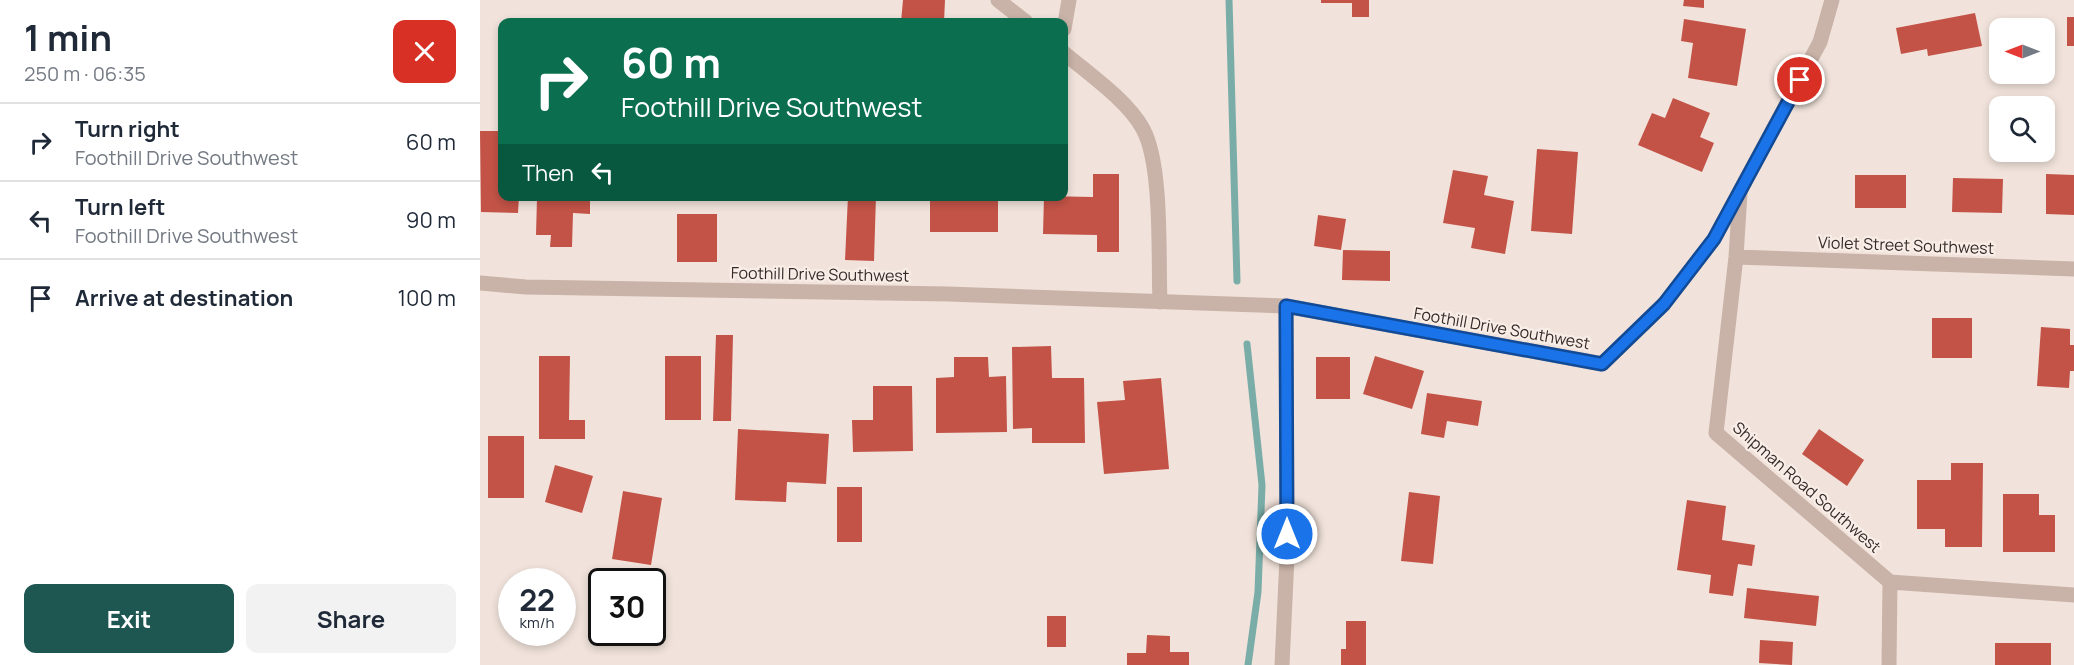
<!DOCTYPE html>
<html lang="en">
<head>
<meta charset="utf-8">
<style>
	body { margin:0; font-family:Manrope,sans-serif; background:#f2f2f3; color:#1f2937; height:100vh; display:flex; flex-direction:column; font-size:22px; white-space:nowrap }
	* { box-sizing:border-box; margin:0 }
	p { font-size:20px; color:#747a83 }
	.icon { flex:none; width:33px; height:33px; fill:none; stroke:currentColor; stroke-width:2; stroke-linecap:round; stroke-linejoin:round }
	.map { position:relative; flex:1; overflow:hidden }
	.sheet { display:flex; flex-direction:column; background:#fff; width:480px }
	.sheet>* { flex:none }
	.guide { position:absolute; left:18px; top:18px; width:570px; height:183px; border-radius:12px; box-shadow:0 3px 9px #0003; background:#0b6e4f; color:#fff; overflow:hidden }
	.needle { width:39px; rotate:270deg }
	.controls { position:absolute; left:1509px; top:18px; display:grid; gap:12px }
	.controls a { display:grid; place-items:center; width:66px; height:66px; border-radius:12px; background:#fff; box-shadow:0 3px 9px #0003; font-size:30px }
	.speed { position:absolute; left:18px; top:568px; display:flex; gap:12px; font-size:30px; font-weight:700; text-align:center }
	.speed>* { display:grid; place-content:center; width:78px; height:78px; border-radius:50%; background:#fff; box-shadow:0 3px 9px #0003; line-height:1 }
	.speed small { font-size:15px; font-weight:400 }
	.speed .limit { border:3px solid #111; border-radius:9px; background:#fff; color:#111 }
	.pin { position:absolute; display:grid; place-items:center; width:51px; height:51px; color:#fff; margin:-26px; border:3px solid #fff; border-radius:50%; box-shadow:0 2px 6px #0007 }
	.me { position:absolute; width:66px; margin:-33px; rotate:0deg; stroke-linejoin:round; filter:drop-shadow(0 0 4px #0008) }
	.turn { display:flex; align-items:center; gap:21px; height:126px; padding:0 24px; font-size:27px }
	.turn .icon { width:78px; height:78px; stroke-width:2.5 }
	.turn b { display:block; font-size:42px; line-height:51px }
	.then { display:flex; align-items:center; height:57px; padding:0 24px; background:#0003; gap:12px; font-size:22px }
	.round { display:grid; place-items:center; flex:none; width:63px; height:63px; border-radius:12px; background:#f2f2f3 }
	.head { display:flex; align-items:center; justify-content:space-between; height:102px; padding:0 24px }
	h1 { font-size:36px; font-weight:700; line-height:45px }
	.primary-button { display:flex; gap:12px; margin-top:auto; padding:12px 24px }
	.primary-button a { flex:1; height:69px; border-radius:12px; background:#1e5652; color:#fff; font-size:24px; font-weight:700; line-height:69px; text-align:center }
	.primary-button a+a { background:#f2f2f3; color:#1f2937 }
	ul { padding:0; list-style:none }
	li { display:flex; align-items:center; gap:18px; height:78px; padding:0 24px; border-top:2px solid #e0e1e3 }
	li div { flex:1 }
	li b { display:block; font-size:22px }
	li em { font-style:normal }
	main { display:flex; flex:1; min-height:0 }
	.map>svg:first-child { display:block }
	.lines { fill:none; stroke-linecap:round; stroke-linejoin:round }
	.stream { stroke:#7aada8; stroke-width:7 }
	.building { fill:#c35347 }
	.minor { stroke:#c9b2a7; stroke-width:15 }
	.tertiary { stroke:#c9b2a7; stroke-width:15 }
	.route-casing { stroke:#114b97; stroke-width:15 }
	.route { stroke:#1a73e8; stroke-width:10 }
	.labels { text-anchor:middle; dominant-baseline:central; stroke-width:4.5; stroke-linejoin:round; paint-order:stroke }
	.street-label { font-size:16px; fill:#352a27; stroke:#f9eee7 }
</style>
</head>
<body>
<main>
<section class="sheet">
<div class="head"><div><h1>1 min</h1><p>250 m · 06:35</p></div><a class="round" style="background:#d93025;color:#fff"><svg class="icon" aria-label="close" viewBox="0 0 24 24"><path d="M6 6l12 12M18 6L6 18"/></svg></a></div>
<ul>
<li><svg class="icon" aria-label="right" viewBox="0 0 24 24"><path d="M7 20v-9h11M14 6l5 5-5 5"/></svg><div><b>Turn right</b><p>Foothill Drive Southwest</p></div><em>60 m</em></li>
<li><svg class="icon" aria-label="left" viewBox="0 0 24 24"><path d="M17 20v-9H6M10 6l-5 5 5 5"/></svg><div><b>Turn left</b><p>Foothill Drive Southwest</p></div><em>90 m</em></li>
<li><svg class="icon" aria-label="arrive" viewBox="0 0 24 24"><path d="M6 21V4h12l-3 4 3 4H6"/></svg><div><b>Arrive at destination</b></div><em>100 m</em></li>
</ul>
<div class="primary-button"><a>Exit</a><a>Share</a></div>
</section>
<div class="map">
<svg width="1594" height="665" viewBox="0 0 1594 665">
	<rect width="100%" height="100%" fill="#f1e3db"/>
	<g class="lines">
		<path class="stream" d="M749,0L757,281
			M767,344L782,485L778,592L768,665"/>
	</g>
	<path class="building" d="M423,0H465L464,22H421Z
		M841,0H889V17H872V3H841Z
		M1204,0H1224V8L1203,6Z
		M1495,13L1502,46L1448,56L1447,49L1421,54L1416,28Z
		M1587,17H1594V46H1587Z
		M1204,19L1266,29L1257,86L1208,78L1213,43L1201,41Z
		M1521,74H1543V82L1520,81Z
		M1193,98L1230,113L1220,137L1234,143L1222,172L1158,145L1172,113L1185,118Z
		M1514,115H1520V147H1514Z
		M0,131H22V196H39L38,213L1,212Z
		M1057,149L1098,152L1092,234L1051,231Z
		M973,170L1008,176L1004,195L1034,201L1025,254L991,248L995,228L963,223Z
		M613,174H639V252H617V235L563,234L564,196L613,197Z
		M1566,174L1594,175V215L1566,214Z
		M1375,175H1426V208H1375Z
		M1473,178L1523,179L1522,213L1472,212Z
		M92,196H110V214L93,213L92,247H70L71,235H56L57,198L92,199Z
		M368,196H396L394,261L365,260Z
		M450,199H518V232H450Z
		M197,214H237V262H197Z
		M838,215L866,219L861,250L834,246Z
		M863,250L910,251V281L862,280Z
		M1452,318H1492V358H1452Z
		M1561,327L1590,329V345H1594V371H1590L1589,388L1557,386Z
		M236,335H253L251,421H233Z
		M571,346L572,378H604L605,443H552V428L533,429L532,347Z
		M59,356H90L89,420H105V439H59Z
		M185,356H221V420H185Z
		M895,356L944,371L932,409L883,394Z
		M474,357H508L509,377L526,376L527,432L456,433V378L474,377Z
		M836,357H870V399H836Z
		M681,378L689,469L624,474L617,402L645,400L643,381Z
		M393,386H432L433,451L373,452L372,420H393Z
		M947,393L1002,401L998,426L967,421L964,438L941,434Z
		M258,429L349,434L346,484L307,482L306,502L255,500Z
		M1339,429L1384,460L1367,486L1322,454Z
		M8,436H44V498H8Z
		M1471,463H1503L1502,547H1465V529H1437V480H1471Z
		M75,465L113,476L102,513L65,502Z
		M357,487H382V542H357Z
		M143,491L182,498L171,565L132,559Z
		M929,492L960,496L953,564L921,561Z
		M1523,494H1559V515H1575V552H1523Z
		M1207,500L1246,506L1242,540L1275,545L1272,566L1258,564L1253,596L1229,593L1231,575L1197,570Z
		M1267,588L1339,596L1336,626L1264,618Z
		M567,616H586V647H567Z
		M866,621H886V665H861V649H866Z
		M667,635L690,636V652H709V665H647V653H666Z
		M1280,640L1313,642L1312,665L1279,663Z
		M1515,643H1571V665H1515Z"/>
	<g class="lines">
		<path class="minor" d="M518,0L546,22
			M584,29L589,0
			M584,53C608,73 648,101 663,129C683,166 678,258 680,302
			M1260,193L1256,257L1236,433L1410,582L1594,595
			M1256,257L1594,269
			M802,665L807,557L806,306
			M1409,665L1410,582"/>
		<path class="tertiary" d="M0,283L46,287L468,294L806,306L1122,364L1184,304L1234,239L1340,42L1352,0"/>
	</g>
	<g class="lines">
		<g class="route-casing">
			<path id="route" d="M807,534L806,306L1122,364L1184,304L1234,239L1320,80"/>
		</g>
		<use href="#route" class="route"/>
	</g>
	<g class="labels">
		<g class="street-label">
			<text transform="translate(1426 245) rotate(2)">Violet Street Southwest</text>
			<text transform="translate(340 274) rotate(1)">Foothill Drive Southwest</text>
			<text transform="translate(1022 328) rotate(10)">Foothill Drive Southwest</text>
			<text transform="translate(1327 487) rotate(41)">Shipman Road Southwest</text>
		</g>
	</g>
</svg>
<div class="controls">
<a><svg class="needle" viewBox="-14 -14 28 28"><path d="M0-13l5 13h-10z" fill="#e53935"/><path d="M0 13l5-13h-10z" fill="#747a83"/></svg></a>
<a><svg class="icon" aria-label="search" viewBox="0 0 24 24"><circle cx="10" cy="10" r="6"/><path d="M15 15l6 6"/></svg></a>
</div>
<div class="speed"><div>22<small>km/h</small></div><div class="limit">30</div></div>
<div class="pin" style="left:1320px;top:80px;background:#d93025"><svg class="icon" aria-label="arrive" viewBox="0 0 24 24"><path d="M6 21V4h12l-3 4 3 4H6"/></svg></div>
<svg class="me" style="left:807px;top:534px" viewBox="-20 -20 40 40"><circle r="17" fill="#1a73e8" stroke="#fff" stroke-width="3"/><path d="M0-11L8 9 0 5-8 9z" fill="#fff"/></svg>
<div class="guide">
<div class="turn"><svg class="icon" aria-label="right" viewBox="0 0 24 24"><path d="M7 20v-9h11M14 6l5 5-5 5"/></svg><div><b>60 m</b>Foothill Drive Southwest</div></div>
<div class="then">Then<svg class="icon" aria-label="left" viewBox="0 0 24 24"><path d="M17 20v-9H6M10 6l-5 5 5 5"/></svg></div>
</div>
</div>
</main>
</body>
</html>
